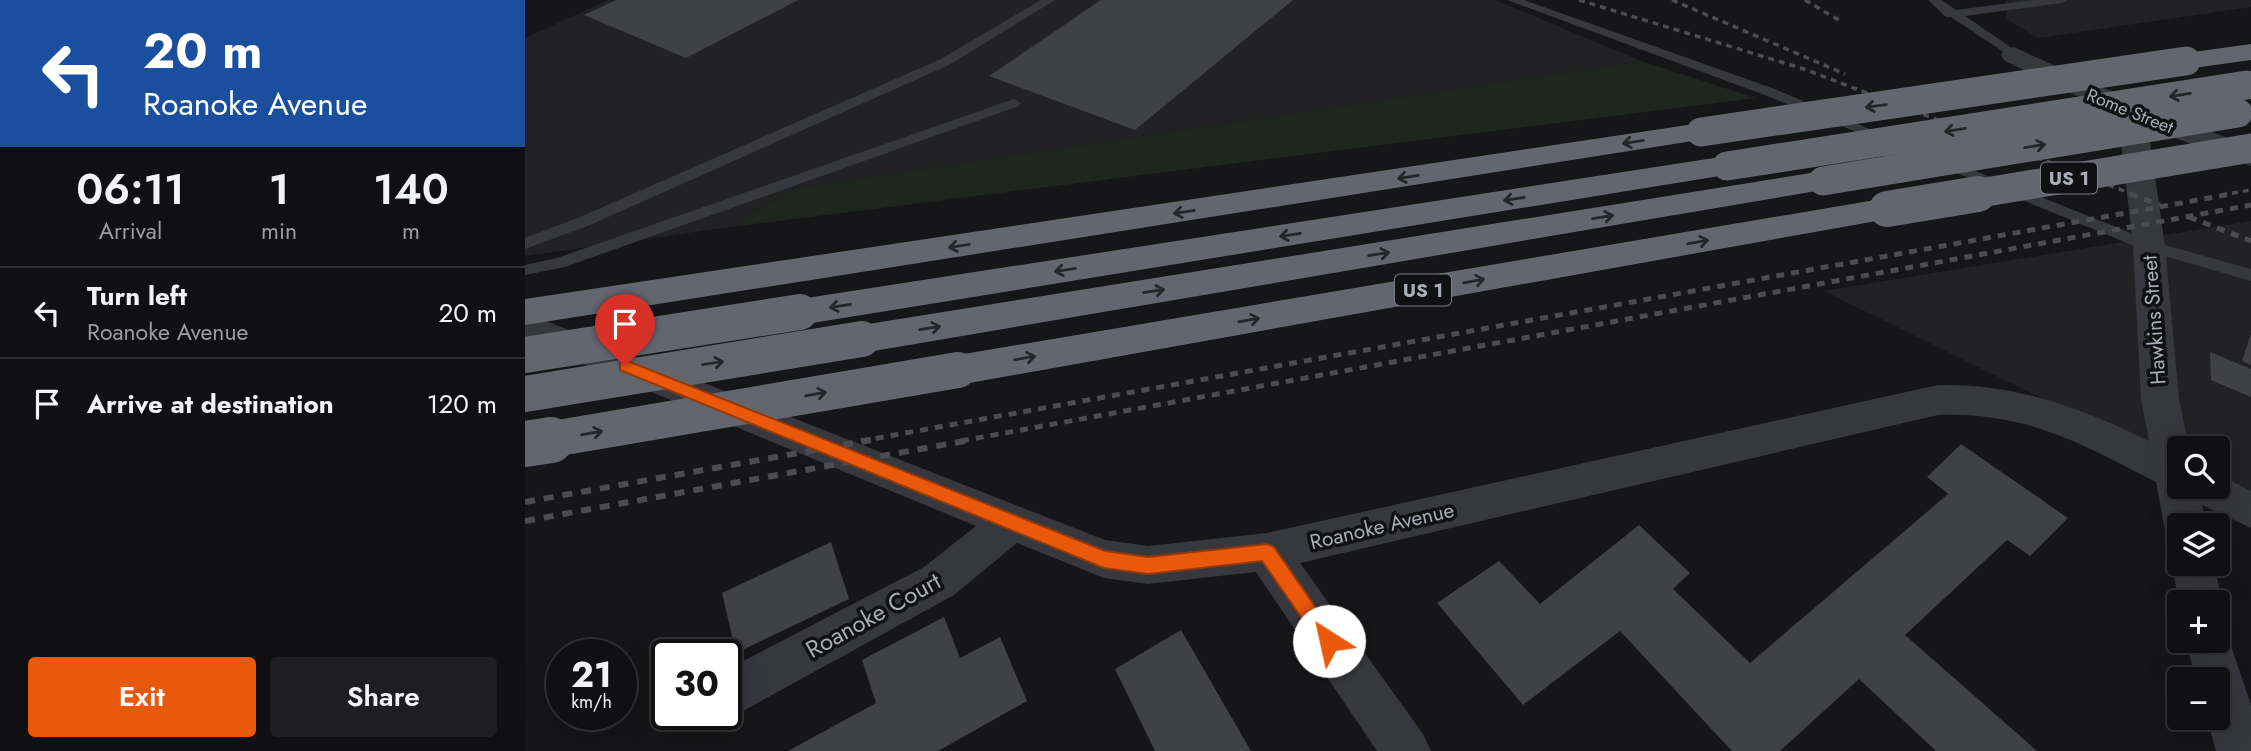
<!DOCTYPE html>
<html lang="en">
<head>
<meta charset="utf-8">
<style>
	body { margin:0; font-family:Jost,sans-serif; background:#1e1e20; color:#f1f3f6; height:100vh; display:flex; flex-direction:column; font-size:26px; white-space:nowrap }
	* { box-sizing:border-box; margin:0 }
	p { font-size:23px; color:#9c9d9f }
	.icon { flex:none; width:38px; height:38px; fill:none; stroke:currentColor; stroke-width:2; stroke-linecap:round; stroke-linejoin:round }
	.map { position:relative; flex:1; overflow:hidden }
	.panel { display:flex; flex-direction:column; background:#101012; width:525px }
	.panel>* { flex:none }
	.guide { background:#1a4fa0; color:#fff; overflow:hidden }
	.buttons { position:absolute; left:1642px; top:436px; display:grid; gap:14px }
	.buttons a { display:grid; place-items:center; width:63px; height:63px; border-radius:7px; background:#101012; box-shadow:0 7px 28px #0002,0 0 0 2px #303032; font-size:35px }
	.speed { position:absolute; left:21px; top:639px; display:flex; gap:14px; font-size:35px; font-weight:700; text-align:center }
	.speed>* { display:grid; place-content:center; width:91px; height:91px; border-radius:50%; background:#101012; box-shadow:0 7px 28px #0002,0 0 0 2px #303032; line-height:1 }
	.speed small { font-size:18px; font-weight:400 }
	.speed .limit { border:4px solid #111; border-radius:10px; background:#fff; color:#111 }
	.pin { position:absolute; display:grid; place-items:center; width:60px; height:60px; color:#fff; margin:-72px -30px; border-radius:50% 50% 50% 0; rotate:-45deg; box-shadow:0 0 7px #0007 }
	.pin .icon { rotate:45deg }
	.me { position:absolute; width:77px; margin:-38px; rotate:325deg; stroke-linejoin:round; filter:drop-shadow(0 0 5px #0008) }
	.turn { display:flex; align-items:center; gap:24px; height:147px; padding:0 28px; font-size:32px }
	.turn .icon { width:91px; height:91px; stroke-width:2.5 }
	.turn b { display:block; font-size:49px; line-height:60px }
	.eta { display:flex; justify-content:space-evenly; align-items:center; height:119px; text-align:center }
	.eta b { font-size:42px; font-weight:600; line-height:49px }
	.cta { display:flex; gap:14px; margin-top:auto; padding:14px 28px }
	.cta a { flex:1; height:80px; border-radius:7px; background:#ea580c; color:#fff; font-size:28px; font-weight:600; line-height:80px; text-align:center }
	.cta a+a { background:#1e1e20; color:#f1f3f6 }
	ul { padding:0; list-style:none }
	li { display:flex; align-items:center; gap:21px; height:91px; padding:0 28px; border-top:2px solid #303032 }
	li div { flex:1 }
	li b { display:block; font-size:26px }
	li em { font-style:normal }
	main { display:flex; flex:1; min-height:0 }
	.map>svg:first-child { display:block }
	.built { fill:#222225 }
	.green { fill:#1e261f }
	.building { fill:#404145 }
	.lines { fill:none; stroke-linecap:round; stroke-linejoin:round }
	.service { fill:#37383d; fill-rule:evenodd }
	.minor { fill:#37383d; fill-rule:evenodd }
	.motorway { fill:#63666e; fill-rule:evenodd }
	.rail-far2 { stroke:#4a4c52; stroke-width:3.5; stroke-dasharray:6 5; stroke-linecap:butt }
	.rail-far1 { stroke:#4a4c52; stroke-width:5; stroke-dasharray:8 7; stroke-linecap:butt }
	.rail { stroke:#4a4c52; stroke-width:6; stroke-dasharray:10 9; stroke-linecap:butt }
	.motorway-bridge-far2 { stroke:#63666e; stroke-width:29 }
	.motorway-bridge-far1 { stroke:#63666e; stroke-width:36 }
	.motorway-bridge { stroke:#63666e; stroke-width:46 }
	.oneway { stroke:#26262a }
	.route { fill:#ea580c; stroke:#983908; stroke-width:2 }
	.labels { text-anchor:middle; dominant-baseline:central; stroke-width:7; stroke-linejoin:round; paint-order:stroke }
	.far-street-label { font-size:18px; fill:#a8adb8; stroke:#111113 }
	.shield { fill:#111113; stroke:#7b7e86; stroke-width:2 }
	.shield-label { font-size:19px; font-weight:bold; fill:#a8adb8 }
	.street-label { font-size:21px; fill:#a8adb8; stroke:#111113 }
	.near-street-label { font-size:24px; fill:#a8adb8; stroke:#111113 }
</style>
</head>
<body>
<main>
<section class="panel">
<div class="guide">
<div class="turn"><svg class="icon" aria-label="left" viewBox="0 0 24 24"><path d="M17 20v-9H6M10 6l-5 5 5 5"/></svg><div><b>20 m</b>Roanoke Avenue</div></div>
</div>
<div class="eta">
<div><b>06:11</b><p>Arrival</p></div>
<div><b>1</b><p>min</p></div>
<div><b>140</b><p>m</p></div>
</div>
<ul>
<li><svg class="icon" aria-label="left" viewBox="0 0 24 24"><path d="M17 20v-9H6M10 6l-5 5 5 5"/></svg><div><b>Turn left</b><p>Roanoke Avenue</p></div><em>20 m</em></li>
<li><svg class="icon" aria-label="arrive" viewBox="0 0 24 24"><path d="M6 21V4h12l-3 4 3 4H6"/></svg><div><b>Arrive at destination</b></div><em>120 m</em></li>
</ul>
<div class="cta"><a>Exit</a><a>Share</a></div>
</section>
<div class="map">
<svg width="1726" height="751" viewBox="0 0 1726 751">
	<rect width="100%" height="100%" fill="#161618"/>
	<path class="built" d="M83,0H970L1116,61L270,188L205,227L0,256V38Z
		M1481,0H1726V7L1513,38L1481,19Z
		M1726,221V501L1692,485V448H1654V466L1299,291Z"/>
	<path class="green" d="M1116,61L1231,98L205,227L270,188Z"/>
	<path class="building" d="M91,0H273L161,58L59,15Z
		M576,0H768L610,130L464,76Z
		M1726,334V365L1717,361Z
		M1685,352L1726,369V397L1686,380Z
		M1436,444L1543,518L1505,556L1482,540L1380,635L1512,751H1411L1334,679L1255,751H1207L1095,631L998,705L912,603L974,561L1015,604L1114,525L1165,573L1148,589L1225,663L1423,494L1402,477Z
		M306,542L324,599L211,653L197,593Z
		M419,617L435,658L475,637L502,701L413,751H263L351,703L337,660Z
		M656,630L726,751H630L590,669Z"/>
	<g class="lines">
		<path class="service" d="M516,0H530L424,65L65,225L0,249V238L55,217L416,59Z
			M982,0H999L1247,88L1366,138L1359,142L1354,141L1237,94Z
			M1403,0H1417L1431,10L1508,0H1542L1536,3L1440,16L1493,52L1495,55L1489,59L1426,17H1421Z
			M489,99L496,103L494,106L40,267L0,275V265L32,258Z
			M1420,159L1629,242L1726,269V281L1619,250L1415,166L1413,163Z"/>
		<path class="minor" d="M1489,47L1616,105L1726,147V166L1623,128L1640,246L1654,399L1664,448H1654V486H1692V474L1726,491V528L1677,505L1681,525H1654V541L1645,538L1639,525L1631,482C1555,443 1502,412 1413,415L775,563L898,734L906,751H852L731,572L623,584L579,578L492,543L429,595L218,711L201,718L190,714H201V670L399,567L451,526L0,340V313L580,540L623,546L742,533L1413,385C1490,383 1556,408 1624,441L1616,399L1608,246L1593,116L1480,61L1476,55L1480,49Z
			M1654,550V564H1689L1697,602L1692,613V602L1654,604L1647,564Z
			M1692,622L1699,625L1726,705V751H1691L1682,718H1692V679H1671L1660,640H1692Z"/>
		<path class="motorway" d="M1726,44V60L1661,69L1651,67L1647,61L1651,55L1661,53Z
			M1176,123L1187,126L1191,132L1187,138L0,325V299Z
			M1202,156L1213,159L1218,166L1213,173L275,325L262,321L257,312L262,303L275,299Z
			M1298,171L1309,174L1314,181L1309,188L337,353L324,349L318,339L324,329L337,325Z
			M1362,198L1374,201L1378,209L1374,217L433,385L419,380L414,370L419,360L433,355Z"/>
		<path class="rail-far2" d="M1054,0L1279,69L1610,195
			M1147,0L1320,74
			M1280,0L1314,20
			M1696,195L1726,190"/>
		<path class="rail-far1" d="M1605,194L1635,205
			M1664,217L1726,241
			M336,441L1706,194
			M436,441L1726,205"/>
		<path class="rail" d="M0,502L346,440
			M0,521L445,440"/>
		<path class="motorway-bridge-far2" d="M1176,132L1661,61
			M1202,166L1722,85
			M1298,181L1713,113
			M1443,195L1726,148"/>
		<path class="motorway-bridge-far1" d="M1362,209L1453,194
			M0,355L275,312
			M0,394L337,339
			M16,441L433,370"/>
		<path class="motorway-bridge" d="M0,444L26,440"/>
	</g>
	<defs><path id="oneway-shaft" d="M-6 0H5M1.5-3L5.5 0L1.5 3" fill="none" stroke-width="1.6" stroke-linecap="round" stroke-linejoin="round" transform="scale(1.75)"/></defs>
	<g class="oneway">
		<use href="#oneway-shaft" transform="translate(1655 95) rotate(171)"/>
		<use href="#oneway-shaft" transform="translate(1351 106) rotate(172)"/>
		<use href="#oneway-shaft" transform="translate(1430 130) rotate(171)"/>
		<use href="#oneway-shaft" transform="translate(1108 142) rotate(171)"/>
		<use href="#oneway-shaft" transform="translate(1510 146) rotate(-9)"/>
		<use href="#oneway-shaft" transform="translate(883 177) rotate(171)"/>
		<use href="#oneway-shaft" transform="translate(989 199) rotate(171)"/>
		<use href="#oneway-shaft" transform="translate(659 212) rotate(171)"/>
		<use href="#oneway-shaft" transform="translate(1078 217) rotate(-9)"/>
		<use href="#oneway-shaft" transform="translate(765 235) rotate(171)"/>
		<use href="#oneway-shaft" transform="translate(1173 242) rotate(-10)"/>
		<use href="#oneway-shaft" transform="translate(434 246) rotate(171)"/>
		<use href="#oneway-shaft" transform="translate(854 254) rotate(-9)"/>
		<use href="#oneway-shaft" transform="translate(540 270) rotate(171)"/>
		<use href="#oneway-shaft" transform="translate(949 281) rotate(-10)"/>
		<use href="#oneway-shaft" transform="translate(629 291) rotate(-9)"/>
		<use href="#oneway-shaft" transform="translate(315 306) rotate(171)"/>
		<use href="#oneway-shaft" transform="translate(724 320) rotate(-10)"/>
		<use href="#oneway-shaft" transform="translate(405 328) rotate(-9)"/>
		<use href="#oneway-shaft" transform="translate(500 358) rotate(-10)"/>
		<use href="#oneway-shaft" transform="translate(188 363) rotate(-9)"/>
		<use href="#oneway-shaft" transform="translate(291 394) rotate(-10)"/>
		<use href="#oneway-shaft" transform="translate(67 433) rotate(-10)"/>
	</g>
	<path class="route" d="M100,360L580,551L623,557L742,544L749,547L814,641L811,647L804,650L797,647L737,561L623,574L579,568L95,370V362Z"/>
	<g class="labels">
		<g class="far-street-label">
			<text transform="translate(1605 111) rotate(22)">Rome Street</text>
		</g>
		<g class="shield">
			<rect x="1516" y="162.5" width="56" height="31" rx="5"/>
			<rect x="870" y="274.5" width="56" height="31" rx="5"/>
		</g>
		<g class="shield-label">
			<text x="1544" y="178">US 1</text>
			<text x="898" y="290">US 1</text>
		</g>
		<g class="street-label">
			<text transform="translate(1629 320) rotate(-94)">Hawkins Street</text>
			<text transform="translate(857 526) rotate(-13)">Roanoke Avenue</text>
		</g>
		<g class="near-street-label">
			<text transform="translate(348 615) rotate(-29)">Roanoke Court</text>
		</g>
	</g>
</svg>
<div class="buttons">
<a><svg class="icon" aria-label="search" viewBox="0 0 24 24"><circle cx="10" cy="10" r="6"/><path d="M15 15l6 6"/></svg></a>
<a><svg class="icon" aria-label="layers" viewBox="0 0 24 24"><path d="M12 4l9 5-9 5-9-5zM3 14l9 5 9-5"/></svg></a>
<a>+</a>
<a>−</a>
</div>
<div class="speed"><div>21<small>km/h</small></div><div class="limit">30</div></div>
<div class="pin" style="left:100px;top:366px;background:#d93025"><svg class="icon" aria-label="arrive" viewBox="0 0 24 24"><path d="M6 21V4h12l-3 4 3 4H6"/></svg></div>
<svg class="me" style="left:804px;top:641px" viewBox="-20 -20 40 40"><circle r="19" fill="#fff"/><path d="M0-13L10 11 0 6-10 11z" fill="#ea580c"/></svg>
</div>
</main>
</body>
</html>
